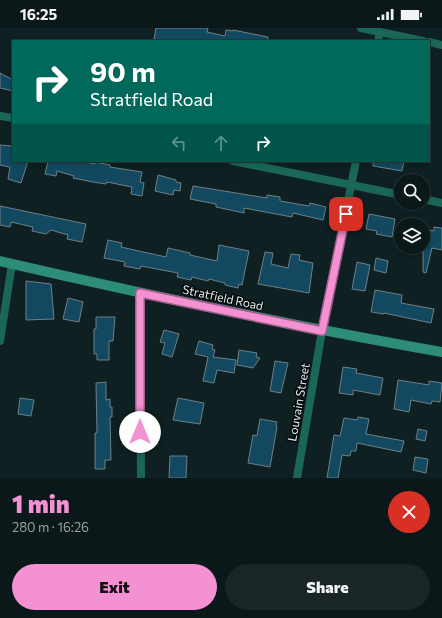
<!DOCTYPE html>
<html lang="en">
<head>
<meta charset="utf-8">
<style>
	body { margin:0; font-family:Commissioner,sans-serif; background:#192527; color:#f1f3f6; height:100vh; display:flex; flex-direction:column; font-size:15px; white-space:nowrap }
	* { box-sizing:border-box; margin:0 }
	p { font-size:13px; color:#9aa0a2 }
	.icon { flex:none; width:22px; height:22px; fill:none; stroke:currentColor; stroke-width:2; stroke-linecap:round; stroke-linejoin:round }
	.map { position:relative; height:450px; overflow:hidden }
	.sheet { display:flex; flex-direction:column; background:#0b181a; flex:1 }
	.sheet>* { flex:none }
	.hud { position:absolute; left:12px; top:12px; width:418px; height:122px; border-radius:0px; box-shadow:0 2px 6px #0003,0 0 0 1px #2b3739; background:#00695c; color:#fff; overflow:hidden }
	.fabs { position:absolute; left:394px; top:146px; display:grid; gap:8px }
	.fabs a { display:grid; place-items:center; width:36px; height:36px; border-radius:50%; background:#0b181a; box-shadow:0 2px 6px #0003,0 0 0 1px #2b3739; font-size:20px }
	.pin { position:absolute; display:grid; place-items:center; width:34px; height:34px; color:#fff; margin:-17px; border-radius:8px; box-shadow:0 2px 6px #0006 }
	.me { position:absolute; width:44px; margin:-22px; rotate:0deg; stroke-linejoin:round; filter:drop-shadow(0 0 3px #0008) }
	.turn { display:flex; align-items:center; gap:14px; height:84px; padding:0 12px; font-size:18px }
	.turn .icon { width:52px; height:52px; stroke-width:2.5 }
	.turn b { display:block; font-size:28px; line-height:34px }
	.lanes { display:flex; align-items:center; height:38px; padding:0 12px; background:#0003; justify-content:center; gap:20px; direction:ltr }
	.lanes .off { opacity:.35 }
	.round { display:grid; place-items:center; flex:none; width:42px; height:42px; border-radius:21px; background:#192527 }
	.headline { display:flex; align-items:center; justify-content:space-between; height:68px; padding:0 12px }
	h1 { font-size:24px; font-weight:800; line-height:30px; color:#f491d3 }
	.button { display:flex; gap:8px; margin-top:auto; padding:8px 12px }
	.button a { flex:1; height:46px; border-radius:24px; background:#f491d3; color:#111; font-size:16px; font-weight:800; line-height:46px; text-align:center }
	.button a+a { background:#192527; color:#f1f3f6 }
	.status { display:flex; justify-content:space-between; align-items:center; height:28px; padding:0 20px; background:#0b181a; direction:ltr }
	.status svg { height:11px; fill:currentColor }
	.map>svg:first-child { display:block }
	.building { fill:#134960; stroke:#6f7f87 }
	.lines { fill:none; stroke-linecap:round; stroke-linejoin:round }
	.street { stroke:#1a6757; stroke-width:8 }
	.secondary { stroke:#2e8d79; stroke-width:10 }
	.route-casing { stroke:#9f5e89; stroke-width:10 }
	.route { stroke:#f491d3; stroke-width:7 }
	.labels { text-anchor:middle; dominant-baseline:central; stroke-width:3; stroke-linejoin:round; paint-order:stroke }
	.street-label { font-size:12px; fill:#e2edee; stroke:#030809 }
</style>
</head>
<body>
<div class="status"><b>16:25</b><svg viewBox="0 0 49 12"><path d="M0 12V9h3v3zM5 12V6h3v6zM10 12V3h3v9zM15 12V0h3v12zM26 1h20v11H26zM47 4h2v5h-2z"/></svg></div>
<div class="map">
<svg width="442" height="450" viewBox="0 0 442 450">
	<rect width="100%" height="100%" fill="#0f2022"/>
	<path class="building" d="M156,0H208L207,4L225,8L226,2L233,3V2L268,9V13H165L154,11Z
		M0,45L13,52V63L0,60Z
		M0,117L13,118V133H28L21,155L8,151L10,139L0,137Z
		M48,133H82L95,136V134L110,137V139L142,144L140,154L144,155L142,168L131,166L132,159L107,154L106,156L93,154L73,150L74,148L57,143L56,148L45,146Z
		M373,133H404L402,143L373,138Z
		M158,147L169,150L176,152V154L181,155L180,163L174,162L173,167L155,163Z
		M193,158L267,170V167L280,169V173L309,178L310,175L326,179L323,192L293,185L292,189L244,180V185L216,179V176L190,171Z
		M0,178L86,196L82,214L67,211L68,207L51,202L46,206L32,203L33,199L11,194L10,199L0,197Z
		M369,186L395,191L392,209L376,206L377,203L366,201Z
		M434,199L442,200V222L432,220L426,245L423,244V201L434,203Z
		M108,212L122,215L121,219L166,229L168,220L190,225V227L217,233L219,217L249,223L242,257L239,256L238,260L225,257V255L209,251L208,253L192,249L191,252L177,249L178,245L141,238L140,241L124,238L125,234L104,230Z
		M265,224L273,225L271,236L288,240L291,226L300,227L299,232L313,235L309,265L258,256Z
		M376,230L388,233L386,245L374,242Z
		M357,234L370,237L365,263L352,261Z
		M26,253L51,256L54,291L26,292Z
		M375,262L402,267L401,275L434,281L431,295L384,285V286L371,284Z
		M68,270L83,274L79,294L63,291Z
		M96,289H115L113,313H109V332H97V326H94V301H96Z
		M164,302L179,306L172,329L162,326L165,315L160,314Z
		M199,313L213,317L212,321L215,322L213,329L236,332L234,345L217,342L214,355L203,353L208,329L195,326Z
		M239,322L257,325L256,329L260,330L253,340L237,337Z
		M275,333L288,335L281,365L270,363Z
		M343,339L357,341L356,345L383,350L380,367L353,362V367L339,365Z
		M398,352L429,357V353L442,355L440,374L432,373L431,376L411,372L409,384L394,381Z
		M106,354V372L110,371V379H112V389H110L111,432H105V441H95V405H97L96,355Z
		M20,370L34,372L31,388L18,386Z
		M178,370L204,375L200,396L173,392Z
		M358,389L369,391L366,406L404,413L401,424L357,415L356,423H351L350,428L342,427L338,450H327L334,407L340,408L344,390L357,392Z
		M260,391L277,394L276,398L277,399L270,439L248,435L253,407L257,408Z
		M418,401L427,403L425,413L416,411Z
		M170,428H187L186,450H169Z
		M415,429L428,431L426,445L413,442Z"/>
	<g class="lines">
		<path class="street" d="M361,0L423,13
			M378,13L380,4
			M429,14L442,17
			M0,88L13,90
			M233,133L401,167
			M423,171L442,175
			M140,265L141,450
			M0,313L12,236
			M297,450L322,303L356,133"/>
		<path class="secondary" d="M0,233C147,267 294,298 442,324"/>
	</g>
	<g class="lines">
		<g class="route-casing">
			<path id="route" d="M140,404V265L322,303L346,186"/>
		</g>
		<use href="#route" class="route"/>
	</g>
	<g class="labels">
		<g class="street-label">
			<text transform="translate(223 269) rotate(12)">Stratfield Road</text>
			<text transform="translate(298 374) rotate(-80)">Louvain Street</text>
		</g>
	</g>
</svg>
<div class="fabs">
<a><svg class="icon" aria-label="search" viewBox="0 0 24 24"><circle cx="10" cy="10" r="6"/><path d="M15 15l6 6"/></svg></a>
<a><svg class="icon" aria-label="layers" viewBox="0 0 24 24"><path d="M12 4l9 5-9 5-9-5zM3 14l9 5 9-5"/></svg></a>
</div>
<div class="pin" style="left:346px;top:186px;background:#d93025"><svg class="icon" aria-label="arrive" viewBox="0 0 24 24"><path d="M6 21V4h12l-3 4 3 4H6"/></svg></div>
<svg class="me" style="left:140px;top:404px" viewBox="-20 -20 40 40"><circle r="19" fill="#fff"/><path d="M0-13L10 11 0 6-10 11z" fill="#f491d3"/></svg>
<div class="hud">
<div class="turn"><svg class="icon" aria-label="right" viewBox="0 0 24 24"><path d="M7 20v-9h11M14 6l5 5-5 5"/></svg><div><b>90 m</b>Stratfield Road</div></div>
<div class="lanes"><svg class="icon off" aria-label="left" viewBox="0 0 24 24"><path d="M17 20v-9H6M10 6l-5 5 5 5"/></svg><svg class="icon off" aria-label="ahead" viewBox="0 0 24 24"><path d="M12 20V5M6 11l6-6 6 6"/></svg><svg class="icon" aria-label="right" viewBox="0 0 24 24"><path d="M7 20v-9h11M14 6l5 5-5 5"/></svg></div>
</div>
</div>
<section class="sheet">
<div class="headline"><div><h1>1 min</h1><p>280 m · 16:26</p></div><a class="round" style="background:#d93025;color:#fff"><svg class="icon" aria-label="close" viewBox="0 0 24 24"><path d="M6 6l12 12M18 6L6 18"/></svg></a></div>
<div class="button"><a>Exit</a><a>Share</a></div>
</section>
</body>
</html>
